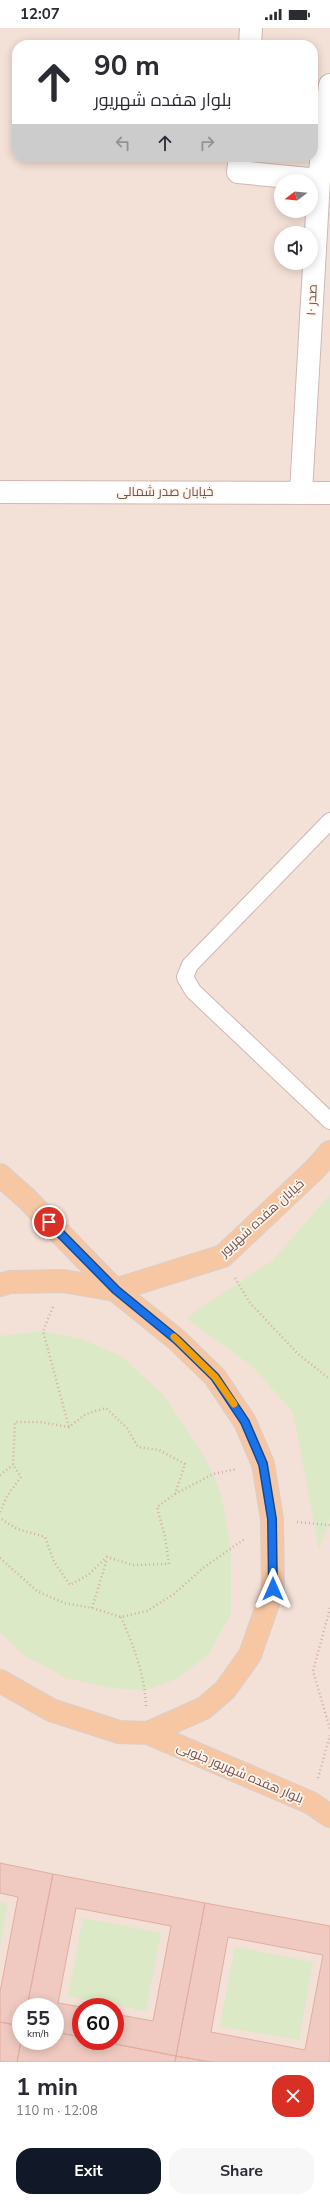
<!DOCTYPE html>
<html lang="en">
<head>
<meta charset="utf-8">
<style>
	body { margin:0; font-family:"Nunito Sans",Cairo,sans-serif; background:#f7f7f7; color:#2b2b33; height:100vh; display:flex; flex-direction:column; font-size:15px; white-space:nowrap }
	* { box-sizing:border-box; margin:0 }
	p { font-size:13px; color:#7c7c81 }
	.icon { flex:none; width:22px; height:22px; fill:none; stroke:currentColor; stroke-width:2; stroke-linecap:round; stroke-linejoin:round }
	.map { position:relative; height:2034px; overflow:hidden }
	.panel { display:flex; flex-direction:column; background:#fff; flex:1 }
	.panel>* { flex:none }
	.top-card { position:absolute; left:12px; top:12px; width:306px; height:122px; border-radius:16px; box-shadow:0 2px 10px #0003; background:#fff; color:#2b2b33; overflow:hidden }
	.needle { width:26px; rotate:254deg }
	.tools { position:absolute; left:274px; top:146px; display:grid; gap:8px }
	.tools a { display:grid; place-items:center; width:44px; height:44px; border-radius:50%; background:#fff; box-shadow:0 2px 10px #0003; font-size:20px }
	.speed { position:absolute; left:12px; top:1970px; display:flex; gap:8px; font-size:20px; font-weight:700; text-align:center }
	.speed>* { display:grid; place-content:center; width:52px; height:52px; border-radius:50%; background:#fff; box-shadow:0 2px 10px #0003; line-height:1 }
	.speed small { font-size:10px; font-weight:400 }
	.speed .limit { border:6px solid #d22; background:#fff; color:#111 }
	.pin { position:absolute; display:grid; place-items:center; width:34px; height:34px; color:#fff; margin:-17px; border:2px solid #fff; border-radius:50%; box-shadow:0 1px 4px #0007 }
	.me { position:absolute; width:44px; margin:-22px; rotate:0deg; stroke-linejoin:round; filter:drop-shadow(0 0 3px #0008) }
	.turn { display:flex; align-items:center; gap:14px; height:84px; padding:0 16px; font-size:18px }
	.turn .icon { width:52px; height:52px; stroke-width:2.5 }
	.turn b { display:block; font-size:28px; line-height:34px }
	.lanes { display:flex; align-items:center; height:38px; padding:0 16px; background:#0003; justify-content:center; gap:20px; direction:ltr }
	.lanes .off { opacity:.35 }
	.round { display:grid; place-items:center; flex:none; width:42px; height:42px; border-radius:16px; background:#f7f7f7 }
	.overview { display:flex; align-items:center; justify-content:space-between; height:68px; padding:0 16px }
	h1 { font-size:24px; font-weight:700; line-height:30px }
	.primary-button { display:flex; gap:8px; margin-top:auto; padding:8px 16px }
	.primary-button a { flex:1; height:46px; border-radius:16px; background:#111827; color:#fff; font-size:16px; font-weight:700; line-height:46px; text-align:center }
	.primary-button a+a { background:#f7f7f7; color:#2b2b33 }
	.status { display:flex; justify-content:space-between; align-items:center; height:28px; padding:0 20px; background:#fff; direction:ltr }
	.status svg { height:11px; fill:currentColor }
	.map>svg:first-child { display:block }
	.residential { fill:#f3e0d6; fill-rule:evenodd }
	.green { fill:#dbe9c6 }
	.building { fill:#f0cac0; stroke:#e2ada1; fill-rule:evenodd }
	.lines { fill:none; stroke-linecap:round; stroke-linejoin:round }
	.service-casing { stroke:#cfb8b0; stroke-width:18 }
	.minor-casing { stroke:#cfb8b0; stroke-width:24 }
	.secondary-casing { stroke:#d2b7ae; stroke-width:24 }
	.primary-casing { stroke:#d8cfcd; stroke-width:24 }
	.path { stroke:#d5ada3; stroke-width:2.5; stroke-dasharray:1 3; stroke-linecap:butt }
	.service { stroke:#fff; stroke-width:16 }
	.minor { stroke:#fff; stroke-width:22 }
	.secondary { stroke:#fff; stroke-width:22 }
	.primary { stroke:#f7c7a3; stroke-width:22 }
	.route-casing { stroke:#114b97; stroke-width:10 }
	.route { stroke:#1a73e8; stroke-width:7 }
	.slow { stroke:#f59e0b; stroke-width:7 }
	.labels { text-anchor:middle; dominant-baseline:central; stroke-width:3.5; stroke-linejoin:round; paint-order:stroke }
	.street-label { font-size:13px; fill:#75534c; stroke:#fef5ee }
</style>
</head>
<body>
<div class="status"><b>12:07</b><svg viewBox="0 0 49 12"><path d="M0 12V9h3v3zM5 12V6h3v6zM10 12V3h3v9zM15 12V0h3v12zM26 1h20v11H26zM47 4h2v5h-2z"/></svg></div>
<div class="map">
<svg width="330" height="2034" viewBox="0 0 330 2034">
	<rect width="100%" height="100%" fill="#fcf0e8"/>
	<path class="residential" d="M0,0H330V2034H0ZM17,17H313V129H17ZM281,153H311V183H281ZM281,205H311V235H281ZM21,1979H55V2013H21ZM81,1979H115V2013H81Z"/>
	<path class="green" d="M330,1167V1490L319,1521L293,1384L252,1338L186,1290L272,1233Z
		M43,1303L81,1311L123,1329L165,1369L198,1419L213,1446L222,1470L231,1521V1586L208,1627L176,1651L146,1662L112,1660L66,1650L23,1626L0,1605V1308Z
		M0,1874L8,1876L0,1919Z
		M83,1890L161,1905L146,1983L68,1968Z
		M235,1919L313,1934L299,2012L220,1998Z"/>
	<path class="building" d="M0,1835L53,1846L27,1979H21V1998L0,1994V1964L18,1869L0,1865Z
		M53,1846L205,1875L176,2028L100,2013H115V1986L153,1993L171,1898L76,1880L58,1975L81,1979V2009L55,2004V1979H27Z
		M205,1875L330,1898V2034H210L176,2028ZM228,1909L323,1927L305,2022L211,2004Z
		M0,1994L21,1998V2013L17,2034H0Z
		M55,2004L81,2009V2013H100L176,2028L175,2034H17L21,2013H55Z
		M176,2028L210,2034H175Z"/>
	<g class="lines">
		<g class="service-casing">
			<path id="service" d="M330,793L190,937L185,949L193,963L330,1093"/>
		</g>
		<g class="minor-casing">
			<path id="minor" d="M250,17L251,0
				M240,129L238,144L319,152
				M301,464L319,152L330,57"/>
		</g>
		<g class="secondary-casing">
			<path id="secondary" d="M0,464L330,465"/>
		</g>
		<g class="primary-casing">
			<path id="primary" d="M0,1147L27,1171L115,1262L223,1228L315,1141L330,1124
				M0,1257L10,1254L63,1253L115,1262L177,1312L215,1349L245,1394L263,1436L272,1491L273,1561L250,1627L225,1662L204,1680L148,1705L119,1704L51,1682L0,1653
				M148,1705L311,1775L330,1788"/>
		</g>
		<path class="path" d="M235,1250L250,1275L298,1326L330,1351
			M53,1279L43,1303L69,1399
			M0,1447L13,1437
			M175,1466L213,1446L237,1441
			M0,1484L7,1468L21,1449L13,1437L15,1394H40L69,1399L86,1386L106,1380L127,1400L138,1419L159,1422L185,1436L175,1466L157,1479L165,1509L169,1536L133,1537L107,1529L88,1547L70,1557L54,1534L45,1509L17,1501L0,1490
			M297,1494L330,1497
			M0,1530L37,1563L64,1575L92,1580L121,1589L147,1583L174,1566L203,1540L246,1510
			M92,1580L107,1531
			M330,1580L313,1643L330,1701
			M121,1589C133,1617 145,1647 146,1678
			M318,1750L330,1707"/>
		<use href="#service" class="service"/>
		<use href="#minor" class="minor"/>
		<use href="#secondary" class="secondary"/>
		<use href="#primary" class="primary"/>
	</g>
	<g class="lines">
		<g class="route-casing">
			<path id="route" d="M49,1194L116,1262L177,1312L215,1349L245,1394L263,1436L272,1491L273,1561"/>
		</g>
		<use href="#route" class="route"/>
		<path class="slow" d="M174,1309L215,1349L234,1376"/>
	</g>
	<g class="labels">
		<g class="street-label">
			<text transform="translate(312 272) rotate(-87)">صدر ۱۰</text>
			<text x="165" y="464">خیابان صدر شمالی</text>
			<text transform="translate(262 1190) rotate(-42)">خیابان هفده شهریور</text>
			<text transform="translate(240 1745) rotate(23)">بلوار هفده شهریور جنوبی</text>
		</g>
	</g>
</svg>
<div class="tools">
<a><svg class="needle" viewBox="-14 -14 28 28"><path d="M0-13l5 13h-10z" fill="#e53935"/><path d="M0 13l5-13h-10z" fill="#7c7c81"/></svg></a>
<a><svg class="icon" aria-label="sound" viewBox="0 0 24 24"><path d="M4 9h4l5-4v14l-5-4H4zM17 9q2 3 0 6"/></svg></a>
</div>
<div class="speed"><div>55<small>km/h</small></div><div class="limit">60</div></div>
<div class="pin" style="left:49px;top:1194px;background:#d93025"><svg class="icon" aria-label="arrive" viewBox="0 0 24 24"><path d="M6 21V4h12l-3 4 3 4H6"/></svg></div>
<svg class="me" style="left:273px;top:1561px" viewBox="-20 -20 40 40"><path d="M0-17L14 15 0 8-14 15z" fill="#1a73e8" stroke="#fff" stroke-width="4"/></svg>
<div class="top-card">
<div class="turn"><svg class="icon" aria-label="ahead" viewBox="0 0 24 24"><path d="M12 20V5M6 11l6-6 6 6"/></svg><div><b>90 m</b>بلوار هفده شهریور</div></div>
<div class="lanes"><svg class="icon off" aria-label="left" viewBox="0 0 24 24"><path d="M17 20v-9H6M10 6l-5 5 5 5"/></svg><svg class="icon" aria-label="ahead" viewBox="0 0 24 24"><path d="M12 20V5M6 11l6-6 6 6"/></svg><svg class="icon off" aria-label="right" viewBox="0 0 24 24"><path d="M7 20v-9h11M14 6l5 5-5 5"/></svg></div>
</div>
</div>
<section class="panel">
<div class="overview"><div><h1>1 min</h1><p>110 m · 12:08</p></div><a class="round" style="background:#d93025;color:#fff"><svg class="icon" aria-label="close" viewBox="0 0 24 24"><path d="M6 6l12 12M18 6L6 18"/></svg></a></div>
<div class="primary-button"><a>Exit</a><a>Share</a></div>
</section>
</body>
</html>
